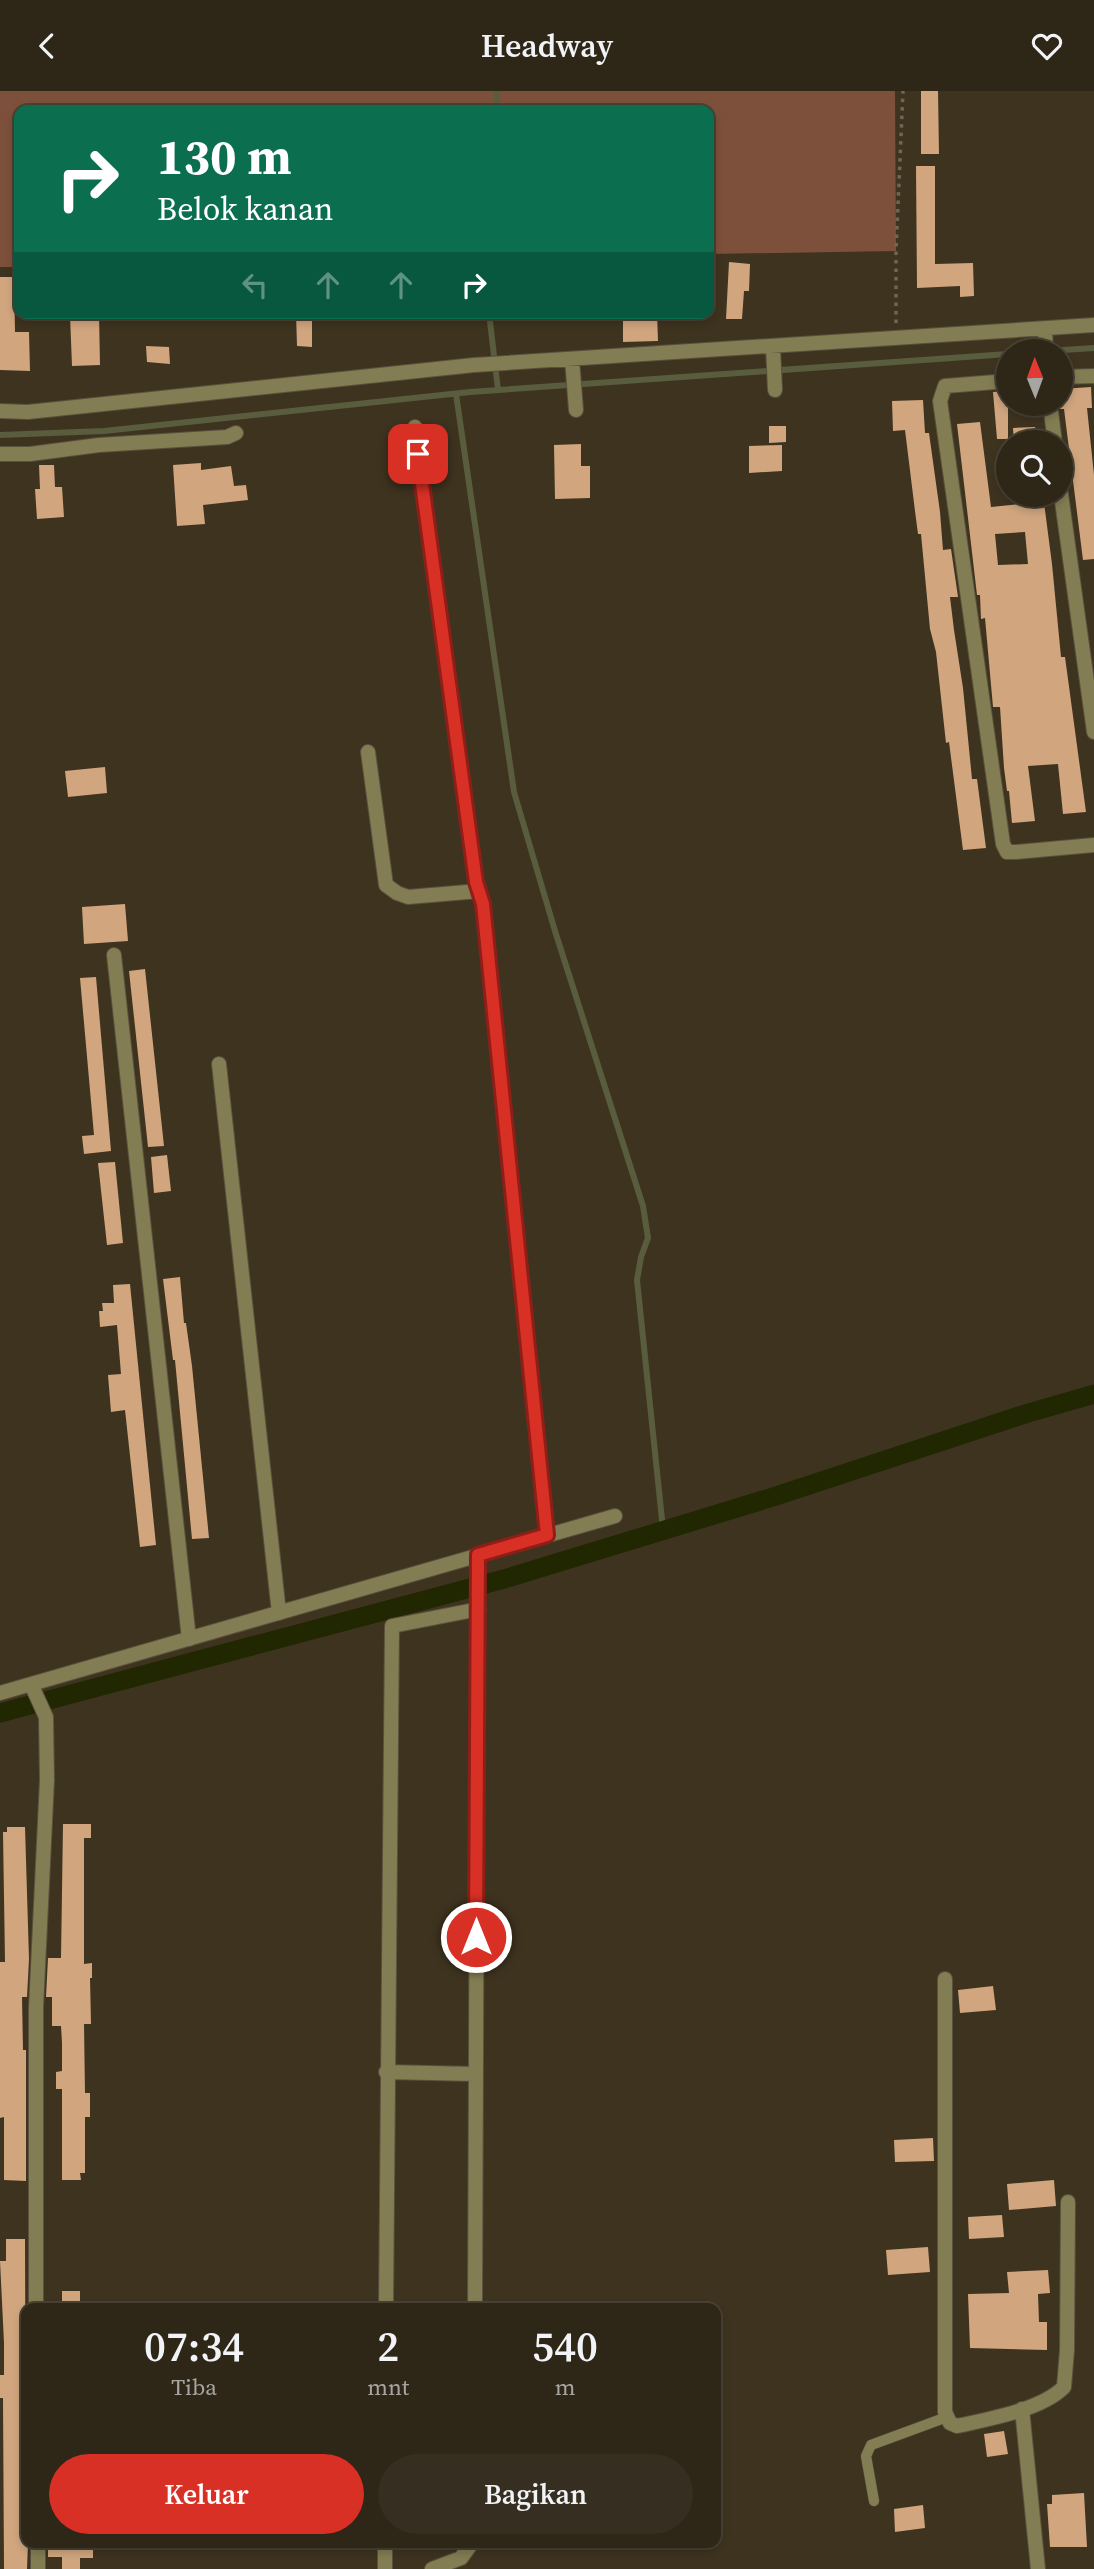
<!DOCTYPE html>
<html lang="id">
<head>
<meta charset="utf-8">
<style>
	body { margin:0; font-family:"Source Serif 4",serif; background:#362e20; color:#f1f3f6; height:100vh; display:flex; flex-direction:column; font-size:26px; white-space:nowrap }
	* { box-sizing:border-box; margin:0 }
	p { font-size:23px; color:#a7a5a1 }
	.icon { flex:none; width:38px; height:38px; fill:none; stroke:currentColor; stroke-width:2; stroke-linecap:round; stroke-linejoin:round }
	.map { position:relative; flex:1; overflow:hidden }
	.sheet { position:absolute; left:21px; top:2212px; width:700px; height:245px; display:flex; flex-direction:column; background:#2e2617; border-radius:14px; box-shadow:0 4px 10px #0003,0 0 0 2px #494336 }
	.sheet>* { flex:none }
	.top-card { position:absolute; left:14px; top:14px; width:700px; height:214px; border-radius:14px; box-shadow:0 4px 10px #0003,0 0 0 2px #494336; background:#0b6e4f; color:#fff; overflow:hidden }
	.needle { width:46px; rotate:359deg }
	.tools { position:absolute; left:996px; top:248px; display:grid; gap:14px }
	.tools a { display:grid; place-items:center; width:77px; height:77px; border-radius:50%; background:#2e2617; box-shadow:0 4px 10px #0003,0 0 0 2px #494336; font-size:35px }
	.pin { position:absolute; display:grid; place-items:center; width:60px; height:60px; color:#fff; margin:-30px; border-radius:14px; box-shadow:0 4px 10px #0006 }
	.me { position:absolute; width:77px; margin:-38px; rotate:0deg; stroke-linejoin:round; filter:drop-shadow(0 0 5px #0008) }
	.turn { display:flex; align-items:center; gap:24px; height:147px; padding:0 28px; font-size:32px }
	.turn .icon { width:91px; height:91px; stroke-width:2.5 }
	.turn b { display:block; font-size:49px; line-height:60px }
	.lanes { display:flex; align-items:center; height:66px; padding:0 28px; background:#0003; justify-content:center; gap:35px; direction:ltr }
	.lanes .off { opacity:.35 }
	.eta { display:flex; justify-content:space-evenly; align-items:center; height:119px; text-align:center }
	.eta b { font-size:42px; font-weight:600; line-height:49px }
	.button { display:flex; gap:14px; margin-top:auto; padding:14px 28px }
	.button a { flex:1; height:80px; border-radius:42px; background:#d93025; color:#fff; font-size:28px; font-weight:600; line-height:80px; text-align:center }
	.button a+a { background:#362e20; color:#f1f3f6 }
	header { display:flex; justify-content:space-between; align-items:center; height:91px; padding:0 28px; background:#2e2617; font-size:32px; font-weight:600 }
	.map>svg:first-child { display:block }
	.green { fill:#7d503b }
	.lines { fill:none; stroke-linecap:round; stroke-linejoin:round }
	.stream { stroke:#595c3d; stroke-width:6 }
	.canal { stroke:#212701; stroke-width:19 }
	.building { fill:#d1a67f; fill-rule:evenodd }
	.lane-casing { stroke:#5a503e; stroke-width:11 }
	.street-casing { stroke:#5a503e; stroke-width:16 }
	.path { stroke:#706655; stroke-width:3.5; stroke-dasharray:3.5 5; stroke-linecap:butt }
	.lane { stroke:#837d53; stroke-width:10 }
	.street { stroke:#837d53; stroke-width:14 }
	.route-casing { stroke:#8d1f18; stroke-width:18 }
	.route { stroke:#d93025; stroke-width:12 }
</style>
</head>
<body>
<header><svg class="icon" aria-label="back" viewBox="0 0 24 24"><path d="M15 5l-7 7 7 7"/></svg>Headway<svg class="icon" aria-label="heart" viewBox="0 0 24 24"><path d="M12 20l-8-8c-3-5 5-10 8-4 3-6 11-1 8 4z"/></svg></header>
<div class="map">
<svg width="1094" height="2478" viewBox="0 0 1094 2478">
	<rect width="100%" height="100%" fill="#3e331f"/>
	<path class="green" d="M0,0H895L896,160L709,163V19H19V176H0Z"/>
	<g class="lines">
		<path class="stream" d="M497,19V0
			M489,222L498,299
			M1047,260L1094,257
			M456,303L514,701L555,840L643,1115L648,1147L641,1166L637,1189L663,1438
			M0,344L104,340L470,301L1008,263"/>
		<path class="canal" d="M0,1622L504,1488L773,1406L1025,1323L1094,1303"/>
	</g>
	<path class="building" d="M921,0H938L939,63H921Z
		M916,75H935V173L973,172L974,205L960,206V195L917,197Z
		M729,171L750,173L749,200H744L742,228H726Z
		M0,186H14L15,241H29L30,280L0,279Z
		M296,222H312V256L297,255Z
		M623,222H657L658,250L623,251Z
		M99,223L100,274L72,275L70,224Z
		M146,255L169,256L170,273L147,271Z
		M1091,296L1092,317H1087L1094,384V468L1083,469L1064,318H1060V298Z
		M1008,300V348H997L993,301Z
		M923,309L925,342H929L940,421L943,459L951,458L958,506H950L954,539L963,597L972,688H977L986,757L963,759L949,651L946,652L936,561L930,538L921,443H918L915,420L905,339L893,340L892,310Z
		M980,331L991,416L1020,413L1019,404H1043L1052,473L1061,566H1065L1086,721L1063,723L1058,673L1028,675L1035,730L1012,732L1009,700H1007L1004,677L1000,616H993L985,527L981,528L980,504H977L957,333ZM1025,441L1028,473L998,474L995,443Z
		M769,335H786V351L769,352Z
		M1035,336L1037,352H1014L1013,337Z
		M581,353V375H590V407L555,408L554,354Z
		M782,354V380L749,382V355Z
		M201,372V379L231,375L234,395L246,394L248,409L203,414L205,433L177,435L173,374Z
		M39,374H54L55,396H62L64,426L37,428L35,398H40Z
		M105,676L107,702L68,706L65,680Z
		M125,813L128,850L84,853L82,816Z
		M145,878L164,1055L148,1056L129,880Z
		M96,886L111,1060L84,1063L82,1045L94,1044L80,887Z
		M167,1064L171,1100L154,1102L151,1066Z
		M115,1071L123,1152L107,1154L98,1072Z
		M180,1186L184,1232H186L192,1275L209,1447L192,1448L175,1269H173L163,1188Z
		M130,1193L156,1454L140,1456L125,1319L111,1321L108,1284L121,1283L117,1234L100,1236L99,1220H103L102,1212H114L113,1194Z
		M63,1733H91V1747H84V1873L92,1872V1887H90L91,1933H84L85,2002H90V2026H85V2082H80L81,2089H62V1998H56V1981L62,1980V1952L61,1935H52V1906H46L48,1867H61Z
		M7,1736H25L29,1868L27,1906H22L23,1959H26V2090L4,2089V2026L0,2027V1871H5L3,1741H7Z
		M993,1895L996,1919L960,1922L958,1899Z
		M933,2047L934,2070L895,2071L894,2049Z
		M1054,2089L1056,2115L1009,2119L1007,2093Z
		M1002,2124L1004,2146L969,2148L968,2126Z
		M6,2148H25L26,2452H28L27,2478H4L3,2307H0V2284H4V2252L0,2170H6Z
		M928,2156L930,2181L888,2184L886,2159Z
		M1048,2179L1050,2202L1038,2203L1039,2231H1047V2259L970,2257L968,2203L1009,2202L1007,2181Z
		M62,2200H80V2217H62Z
		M1004,2340L1008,2363L987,2366L984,2343Z
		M1084,2402L1087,2456H1050L1047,2413H1052V2404Z
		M923,2414L925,2437L895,2441L894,2418Z
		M48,2452H93V2467H80V2478H62V2466H48Z"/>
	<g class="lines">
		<g class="lane-casing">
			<path id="lane" d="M874,2410L866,2365L871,2354L947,2326"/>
		</g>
		<g class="street-casing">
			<path id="street" d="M1045,238L1046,261
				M773,256L775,299
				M572,268L576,319
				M1060,286L1094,285
				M1008,290L945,295L940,310L1003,753L1007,761H1016L1094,754
				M1050,313L1055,352
				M0,320L28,321L474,274L1094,234
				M415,336L476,791L483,813L547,1444
				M0,363H30L99,354L227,346L236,342
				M1060,396L1094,641
				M368,661L386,794L397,802L408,806L479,800
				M114,864L189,1548
				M219,973L279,1522
				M31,1593L46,1626L47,1689L36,1917V2217
				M0,1602L615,1425
				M945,1888V2321L950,2332L957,2335C989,2328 1041,2319 1064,2296L1067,2259L1068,2111
				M386,1981L475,1983
				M386,2217L392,1535L479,1518
				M475,2217L478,1464
				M1022,2318L1038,2478
				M38,2452V2478
				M385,2478V2452
				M432,2478L461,2467L472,2452"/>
		</g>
		<path class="path" d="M896,232V160L903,0"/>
		<use href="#lane" class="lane"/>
		<use href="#street" class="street"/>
	</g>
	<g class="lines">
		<g class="route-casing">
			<path id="route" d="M418,363L476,791L483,813L547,1444L478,1464L476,1846"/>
		</g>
		<use href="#route" class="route"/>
	</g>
</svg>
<div class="tools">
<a><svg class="needle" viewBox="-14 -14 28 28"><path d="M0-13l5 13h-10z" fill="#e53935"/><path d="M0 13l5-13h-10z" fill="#a7a5a1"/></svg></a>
<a><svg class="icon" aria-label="search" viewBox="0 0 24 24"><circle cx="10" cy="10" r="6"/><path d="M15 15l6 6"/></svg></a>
</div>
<div class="pin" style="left:418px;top:363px;background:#d93025"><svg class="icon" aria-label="arrive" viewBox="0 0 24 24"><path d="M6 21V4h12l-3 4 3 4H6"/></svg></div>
<svg class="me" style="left:476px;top:1846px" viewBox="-20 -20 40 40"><circle r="17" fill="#d93025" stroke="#fff" stroke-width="3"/><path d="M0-11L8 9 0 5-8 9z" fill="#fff"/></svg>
<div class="top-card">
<div class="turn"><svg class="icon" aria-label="right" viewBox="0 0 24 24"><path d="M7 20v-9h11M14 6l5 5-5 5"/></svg><div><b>130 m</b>Belok kanan</div></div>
<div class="lanes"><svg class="icon off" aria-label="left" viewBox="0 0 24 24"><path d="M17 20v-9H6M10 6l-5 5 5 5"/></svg><svg class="icon off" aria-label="ahead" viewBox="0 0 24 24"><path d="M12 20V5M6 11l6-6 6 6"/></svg><svg class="icon off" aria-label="ahead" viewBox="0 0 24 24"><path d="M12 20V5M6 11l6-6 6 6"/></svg><svg class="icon" aria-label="right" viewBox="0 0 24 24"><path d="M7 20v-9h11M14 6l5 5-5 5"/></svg></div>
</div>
<section class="sheet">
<div class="eta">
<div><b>07:34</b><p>Tiba</p></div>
<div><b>2</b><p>mnt</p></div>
<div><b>540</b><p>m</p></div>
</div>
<div class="button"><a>Keluar</a><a>Bagikan</a></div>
</section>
</div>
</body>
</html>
